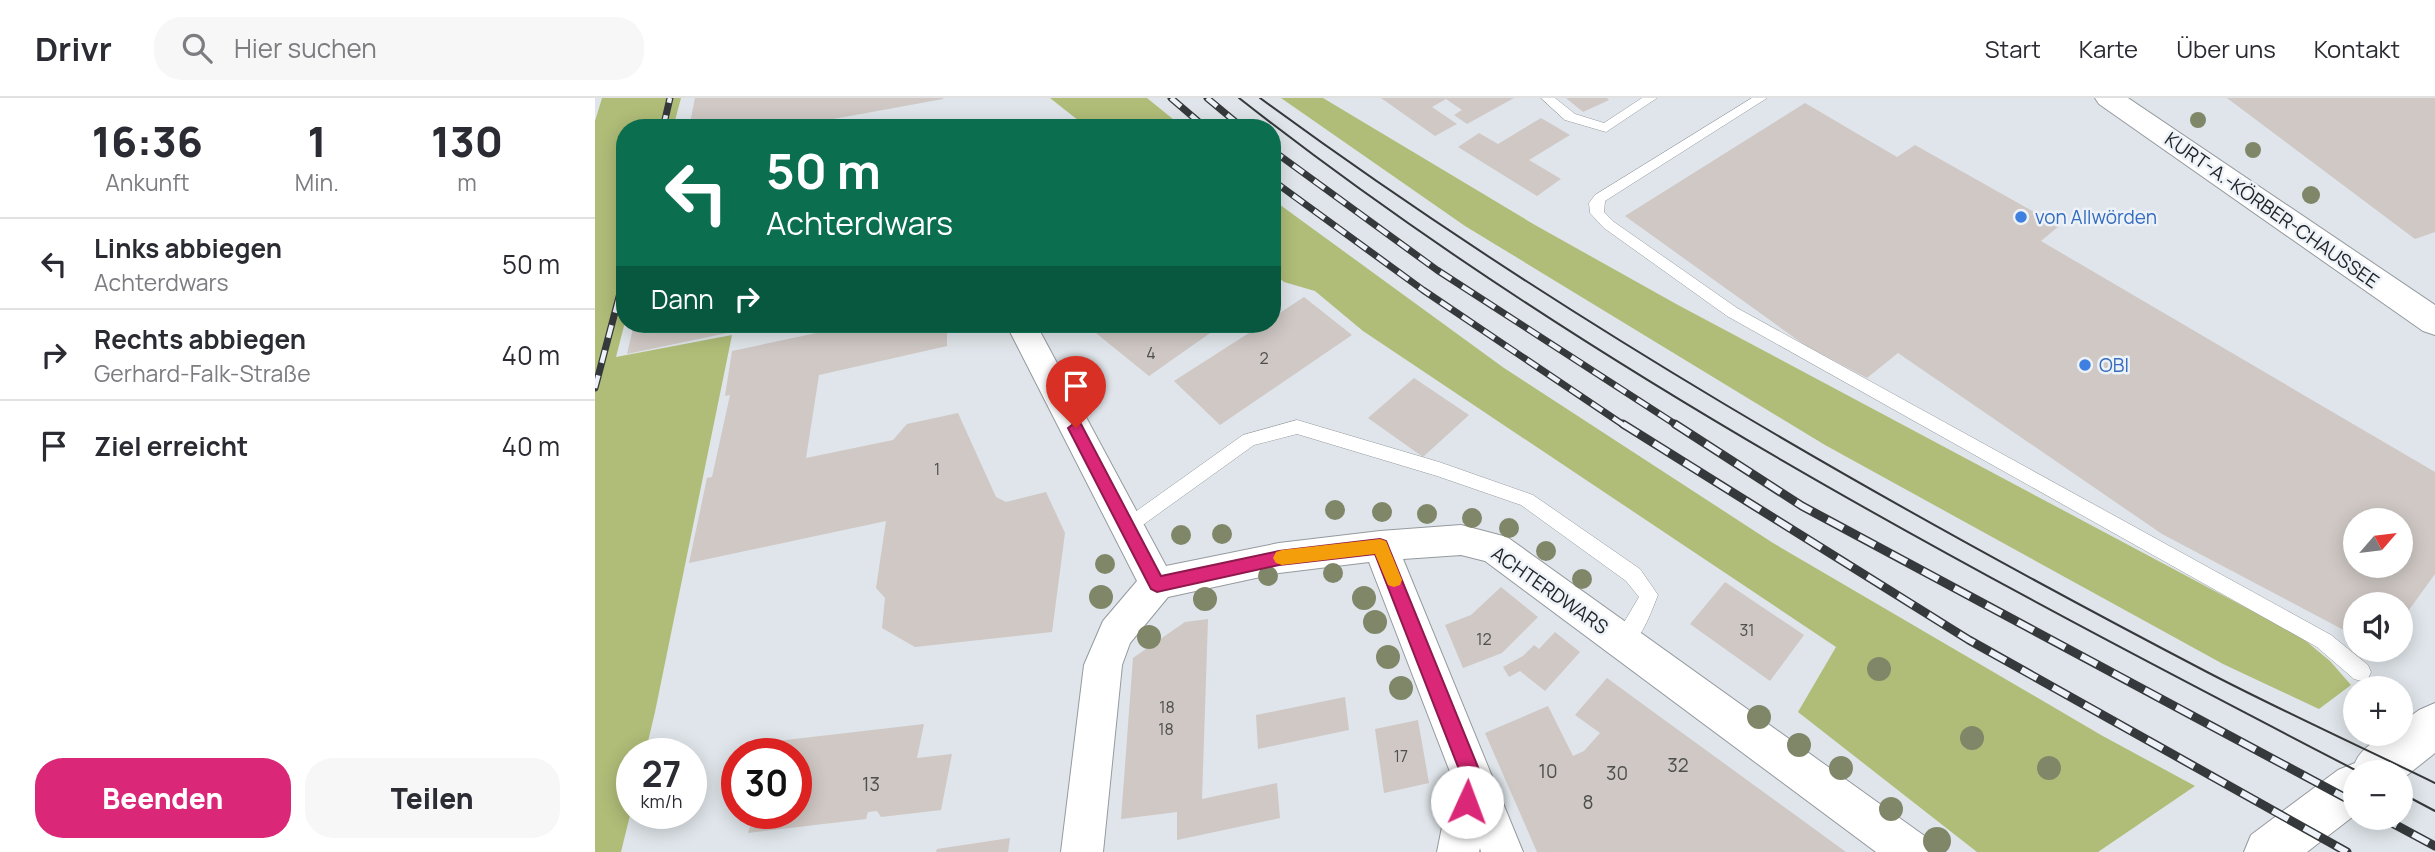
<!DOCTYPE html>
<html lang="de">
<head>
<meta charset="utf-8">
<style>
	body { margin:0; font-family:Manrope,sans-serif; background:#f7f7f7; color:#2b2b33; height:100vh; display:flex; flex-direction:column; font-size:26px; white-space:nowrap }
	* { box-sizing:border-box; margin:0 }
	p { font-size:23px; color:#7c7c81 }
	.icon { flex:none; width:38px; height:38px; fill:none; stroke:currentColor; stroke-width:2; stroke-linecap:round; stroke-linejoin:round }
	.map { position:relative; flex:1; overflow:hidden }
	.sheet { display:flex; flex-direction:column; background:#fff; width:595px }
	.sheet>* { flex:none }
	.banner { position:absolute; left:21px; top:21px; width:665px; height:214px; border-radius:28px; box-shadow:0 4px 18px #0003; background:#0b6e4f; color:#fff; overflow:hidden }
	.needle { width:46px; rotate:62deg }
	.buttons { position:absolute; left:1748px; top:410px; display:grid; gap:14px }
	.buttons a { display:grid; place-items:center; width:70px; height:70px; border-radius:50%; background:#fff; box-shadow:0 4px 18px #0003; font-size:35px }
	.speed { position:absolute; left:21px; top:640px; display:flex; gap:14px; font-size:35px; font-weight:700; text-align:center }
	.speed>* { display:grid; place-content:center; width:91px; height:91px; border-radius:50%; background:#fff; box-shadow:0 4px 18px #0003; line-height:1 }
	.speed small { font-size:18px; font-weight:400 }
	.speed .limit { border:10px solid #d22; background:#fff; color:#111 }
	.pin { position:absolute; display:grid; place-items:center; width:60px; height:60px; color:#fff; margin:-72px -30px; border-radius:50% 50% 50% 0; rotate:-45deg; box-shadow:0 0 7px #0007 }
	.pin .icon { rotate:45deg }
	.me { position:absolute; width:77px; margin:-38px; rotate:2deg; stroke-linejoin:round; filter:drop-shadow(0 0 5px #0008) }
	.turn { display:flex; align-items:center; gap:24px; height:147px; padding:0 35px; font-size:32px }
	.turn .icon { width:91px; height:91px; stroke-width:2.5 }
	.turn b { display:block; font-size:49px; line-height:60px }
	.then { display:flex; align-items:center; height:66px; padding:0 35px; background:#0003; gap:14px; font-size:26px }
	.eta { display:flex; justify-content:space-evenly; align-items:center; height:119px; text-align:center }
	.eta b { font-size:42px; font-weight:800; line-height:49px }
	.cta { display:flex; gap:14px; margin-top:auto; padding:14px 35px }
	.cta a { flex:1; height:80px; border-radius:28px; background:#db2777; color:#fff; font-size:28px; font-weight:800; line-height:80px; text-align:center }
	.cta a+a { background:#f7f7f7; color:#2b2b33 }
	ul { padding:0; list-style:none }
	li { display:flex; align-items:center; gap:21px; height:91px; padding:0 35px; border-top:2px solid #e1e1e2 }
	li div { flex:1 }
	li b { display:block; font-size:26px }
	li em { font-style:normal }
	header { display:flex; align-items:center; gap:42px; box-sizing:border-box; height:98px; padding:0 35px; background:#fff; border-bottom:2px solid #e1e1e2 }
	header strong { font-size:33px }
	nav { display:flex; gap:38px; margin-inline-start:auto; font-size:24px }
	.search { width:490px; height:63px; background:#f7f7f7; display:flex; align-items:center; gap:18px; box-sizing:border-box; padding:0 24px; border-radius:28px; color:#7c7c81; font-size:26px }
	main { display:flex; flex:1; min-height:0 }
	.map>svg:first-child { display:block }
	.green { fill:#b0bd78 }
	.building { fill:#cfc8c4; fill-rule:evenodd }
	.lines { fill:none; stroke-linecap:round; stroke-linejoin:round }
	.service-casing { stroke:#949a9e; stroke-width:1 }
	.minor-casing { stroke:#949a9e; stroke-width:2 }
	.secondary-casing { stroke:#949a9e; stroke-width:2 }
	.service { fill:#fff; fill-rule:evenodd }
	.minor { fill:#fff; fill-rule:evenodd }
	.secondary { fill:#fff; fill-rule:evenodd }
	.tram { stroke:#36393b; stroke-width:2 }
	.rail-far1-casing { stroke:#36393b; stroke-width:7 }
	.rail-casing { stroke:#36393b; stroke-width:9 }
	.rail-far1 { stroke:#ecf2f8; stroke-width:4.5; stroke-dasharray:13; stroke-linecap:butt }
	.rail { stroke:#ecf2f8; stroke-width:6; stroke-dasharray:18; stroke-linecap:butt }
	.tree { fill:#808769 }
	.route { fill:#db2777; stroke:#8e194d; stroke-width:2 }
	.slow { fill:#f59e0b }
	.shop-dot { fill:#3f7fe0; stroke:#ecf2f8; stroke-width:2.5 }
	.labels { text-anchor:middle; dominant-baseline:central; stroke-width:5; stroke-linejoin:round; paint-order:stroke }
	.number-label { font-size:16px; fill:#4d4e4e }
	.street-label { font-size:19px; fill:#222527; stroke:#ecf2f8 }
	.shop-label { font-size:19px; fill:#366cbe; stroke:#ecf2f8; text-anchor:start }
	.near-number-label { font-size:19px; fill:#4d4e4e }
</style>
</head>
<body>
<header>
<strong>Drivr</strong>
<div class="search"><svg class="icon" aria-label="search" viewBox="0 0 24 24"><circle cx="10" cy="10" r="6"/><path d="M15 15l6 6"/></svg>Hier suchen</div>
<nav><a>Start</a><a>Karte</a><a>Über uns</a><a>Kontakt</a></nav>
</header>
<main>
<section class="sheet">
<div class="eta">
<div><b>16:36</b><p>Ankunft</p></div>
<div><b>1</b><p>Min.</p></div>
<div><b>130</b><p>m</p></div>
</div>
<ul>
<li><svg class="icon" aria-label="left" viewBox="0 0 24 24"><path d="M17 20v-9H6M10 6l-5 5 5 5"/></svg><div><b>Links abbiegen</b><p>Achterdwars</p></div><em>50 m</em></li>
<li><svg class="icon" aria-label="right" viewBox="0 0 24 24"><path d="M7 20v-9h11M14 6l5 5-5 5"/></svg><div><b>Rechts abbiegen</b><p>Gerhard-Falk-Straße</p></div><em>40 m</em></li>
<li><svg class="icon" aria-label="arrive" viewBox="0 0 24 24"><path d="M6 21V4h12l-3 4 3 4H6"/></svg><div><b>Ziel erreicht</b></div><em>40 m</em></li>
</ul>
<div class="cta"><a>Beenden</a><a>Teilen</a></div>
</section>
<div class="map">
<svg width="1840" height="754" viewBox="0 0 1840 754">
	<rect width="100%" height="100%" fill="#dfe5ea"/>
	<path class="green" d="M7,0H86L78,30H30V224L21,259L137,237L60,614L50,656H37V709L26,754H0V23Z
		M455,0H552L589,30H493Z
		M686,0H728L940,127L1083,207L1706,539L1735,563L1756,587L1724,611L1628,566L1230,347L870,128Z
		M677,101L909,270L1178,445L1506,637L1600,688L1503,754H1382L1203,614L1241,549L768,233L720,193L689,184L677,175Z"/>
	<path class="building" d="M100,0H348V1L189,30H94Z
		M786,0H919L872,26L859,17L867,12L851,1L837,9L862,26L840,38Z
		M971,0H1012L1014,2L988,14Z
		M1632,0H1840V134L1820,141Z
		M1210,5L1302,59L1320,47L1464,128L1446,143L1840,374V476L1806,523V506H1760V538L1567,436L1303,255L1272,280L1211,248L1030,118ZM1760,422H1806V467H1760Z
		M946,20L975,37L934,62L966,81L942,98L863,49L884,35L903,46Z
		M709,199L757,237L625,327L579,283L668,226H677V220Z
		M39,226H170V227L32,256Z
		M264,226H352V248L224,277L211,360L298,342L312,326L363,315L401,399L411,404L451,394L470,435L457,534L320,549L287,530L290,500L281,490L291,423L94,465L112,380L117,379L135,297L130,298L137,253Z
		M504,226H628L554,278L496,231Z
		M819,280L874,317L828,359L773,320Z
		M1130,484L1209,537L1175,583L1095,526Z
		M906,489L943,519L907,555L868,570L850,527L876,517Z
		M613,521L607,701L682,685L685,720L582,742V714L526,721L538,560L590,524Z
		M960,534L985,554L950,593L925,573L914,579L908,569L928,558L939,547L944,551Z
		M1012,580L1064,618L1251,754H942L890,635L953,608L978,658L989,653L1005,635L980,617Z
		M750,599L754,632L663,651L661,617Z
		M823,622L834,685L789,695L780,631Z
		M329,626L322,660L357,656L346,712L286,719L282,713L273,714L271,721L153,735L159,716H201V656H161L164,645Z
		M415,740L413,754H341L342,751Z"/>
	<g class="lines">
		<g class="service-casing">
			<path id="service" d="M946,0H960L980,16L1009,25L1047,0H1062L1011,34L970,22Z
				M1157,0H1172L1010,103L1009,114L1019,124L1142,210L1736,537L1773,567L1776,574L1773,581L1766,583L1759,581L1722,549L1132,218L1009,130L995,115L994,105L1000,97Z
				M702,322L844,364L938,397L1045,471L1063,497C1056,514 1046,545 1028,552L1021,549L1018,543L1044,499L1031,483L926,407L842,378L702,336L659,347L538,434L532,437L526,434L523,429L526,424L648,337Z"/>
		</g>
		<g class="minor-casing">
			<path id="minor" d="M411,226H441L571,468L684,445L785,433L866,427L912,439L1331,739L1337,754H1281L890,463L866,457L808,461L928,754H886L885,750L884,754H842L857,679L774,464L684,475L573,499L535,545L527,567L508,754H466L489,567L508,523L542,483Z"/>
		</g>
		<g class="secondary-casing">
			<path id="secondary" d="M1500,0H1533L1840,207V237L1828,233L1504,6Z
				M1840,605V655L1806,682V674H1760V717L1712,754H1649L1656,737L1743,672L1760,665C1766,649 1789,635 1806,635V625L1824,612Z"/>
		</g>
		<use href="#service" class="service"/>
		<use href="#minor" class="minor"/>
		<use href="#secondary" class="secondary"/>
		<path class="tram" d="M644,0C986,269 1379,474 1764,674
			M665,0C963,219 1285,403 1612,574C1687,613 1764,648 1840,685
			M1806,695L1840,713"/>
		<g class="rail-far1-casing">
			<path id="rail-far1" d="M576,0L611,30
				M612,0L648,30
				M68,30L75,0
				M677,52L842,172L1083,328
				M677,82L828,192L1030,328
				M0,290L30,176"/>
		</g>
		<g class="rail-casing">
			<path id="rail" d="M1028,326L1374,542L1752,754
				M1080,326L1207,408L1760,705
				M1786,719L1840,748"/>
		</g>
		<use href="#rail-far1" class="rail-far1"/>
		<use href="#rail" class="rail"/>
	</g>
	<g class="tree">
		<circle cx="1603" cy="22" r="8"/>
		<circle cx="1658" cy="52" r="8"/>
		<circle cx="1716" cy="97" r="9"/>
		<circle cx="740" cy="412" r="10"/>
		<circle cx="787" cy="414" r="10"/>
		<circle cx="832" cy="416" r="10"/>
		<circle cx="877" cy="420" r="10"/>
		<circle cx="914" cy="430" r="10"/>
		<circle cx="627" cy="436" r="10"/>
		<circle cx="586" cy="437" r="10"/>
		<circle cx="951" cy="453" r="10"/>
		<circle cx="510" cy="466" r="10"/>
		<circle cx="738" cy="475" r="10"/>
		<circle cx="673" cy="478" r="10"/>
		<circle cx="987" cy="481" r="10"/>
		<circle cx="506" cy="499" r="12"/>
		<circle cx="769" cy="500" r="12"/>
		<circle cx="610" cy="501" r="12"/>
		<circle cx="780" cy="524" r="12"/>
		<circle cx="554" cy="539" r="12"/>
		<circle cx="793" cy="559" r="12"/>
		<circle cx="1284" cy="571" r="12"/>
		<circle cx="806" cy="590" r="12"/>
		<circle cx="1164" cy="619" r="12"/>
		<circle cx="1377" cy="640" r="12"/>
		<circle cx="1204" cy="647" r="12"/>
		<circle cx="1246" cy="670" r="12"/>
		<circle cx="1454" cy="670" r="12"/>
		<circle cx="1296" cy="711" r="12"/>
		<circle cx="1342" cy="743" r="14"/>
	</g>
	<path class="route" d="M481,324L486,326L566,478L684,453L785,441L791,443L887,679L879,711L872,714L865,711L862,704L867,679L780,456L684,467L562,494L556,491L473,330Z"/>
	<path class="slow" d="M785,441L791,443L807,482L805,487L799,489L793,487L780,456L687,467L681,465L678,460L681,454L687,452Z"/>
	<g class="shop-dot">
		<circle cx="1426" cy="119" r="7"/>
		<circle cx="1490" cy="267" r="7"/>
	</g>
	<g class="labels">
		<g class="number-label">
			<text x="556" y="255">4</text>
			<text x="669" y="260">2</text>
			<text x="342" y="371">1</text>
			<text x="1152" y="532">31</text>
			<text x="889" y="541">12</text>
			<text x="572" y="609">18</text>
			<text x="571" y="631">18</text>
			<text x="806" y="658">17</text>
		</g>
		<g class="street-label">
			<text transform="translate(1677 112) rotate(35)">KURT-A.-KÖRBER-CHAUSSEE</text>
			<text transform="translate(955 492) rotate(35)">ACHTERDWARS</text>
		</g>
		<g class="shop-label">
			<text x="1440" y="119">von Allwörden</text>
			<text x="1504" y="267">OBI</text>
		</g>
		<g class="near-number-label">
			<text x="1083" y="667">32</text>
			<text x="953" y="673">10</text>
			<text x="1022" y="675">30</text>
			<text x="276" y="686">13</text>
			<text x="993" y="704">8</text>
		</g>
	</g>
</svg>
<div class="buttons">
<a><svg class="needle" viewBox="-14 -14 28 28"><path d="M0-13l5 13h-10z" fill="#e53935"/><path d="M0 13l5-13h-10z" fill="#7c7c81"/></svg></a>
<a><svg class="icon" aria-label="sound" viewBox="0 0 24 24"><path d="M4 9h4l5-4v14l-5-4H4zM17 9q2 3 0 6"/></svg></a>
<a>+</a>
<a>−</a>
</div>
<div class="speed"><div>27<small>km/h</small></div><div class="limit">30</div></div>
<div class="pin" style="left:481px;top:330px;background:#d93025"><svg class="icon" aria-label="arrive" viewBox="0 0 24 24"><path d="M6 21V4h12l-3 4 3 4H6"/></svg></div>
<svg class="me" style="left:872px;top:704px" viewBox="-20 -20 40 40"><circle r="19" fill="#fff"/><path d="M0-13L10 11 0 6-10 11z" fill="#db2777"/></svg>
<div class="banner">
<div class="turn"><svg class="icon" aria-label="left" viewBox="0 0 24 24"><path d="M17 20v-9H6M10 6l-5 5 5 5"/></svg><div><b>50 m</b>Achterdwars</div></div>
<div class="then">Dann<svg class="icon" aria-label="right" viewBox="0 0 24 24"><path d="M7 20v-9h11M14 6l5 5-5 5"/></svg></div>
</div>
</div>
</main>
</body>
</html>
